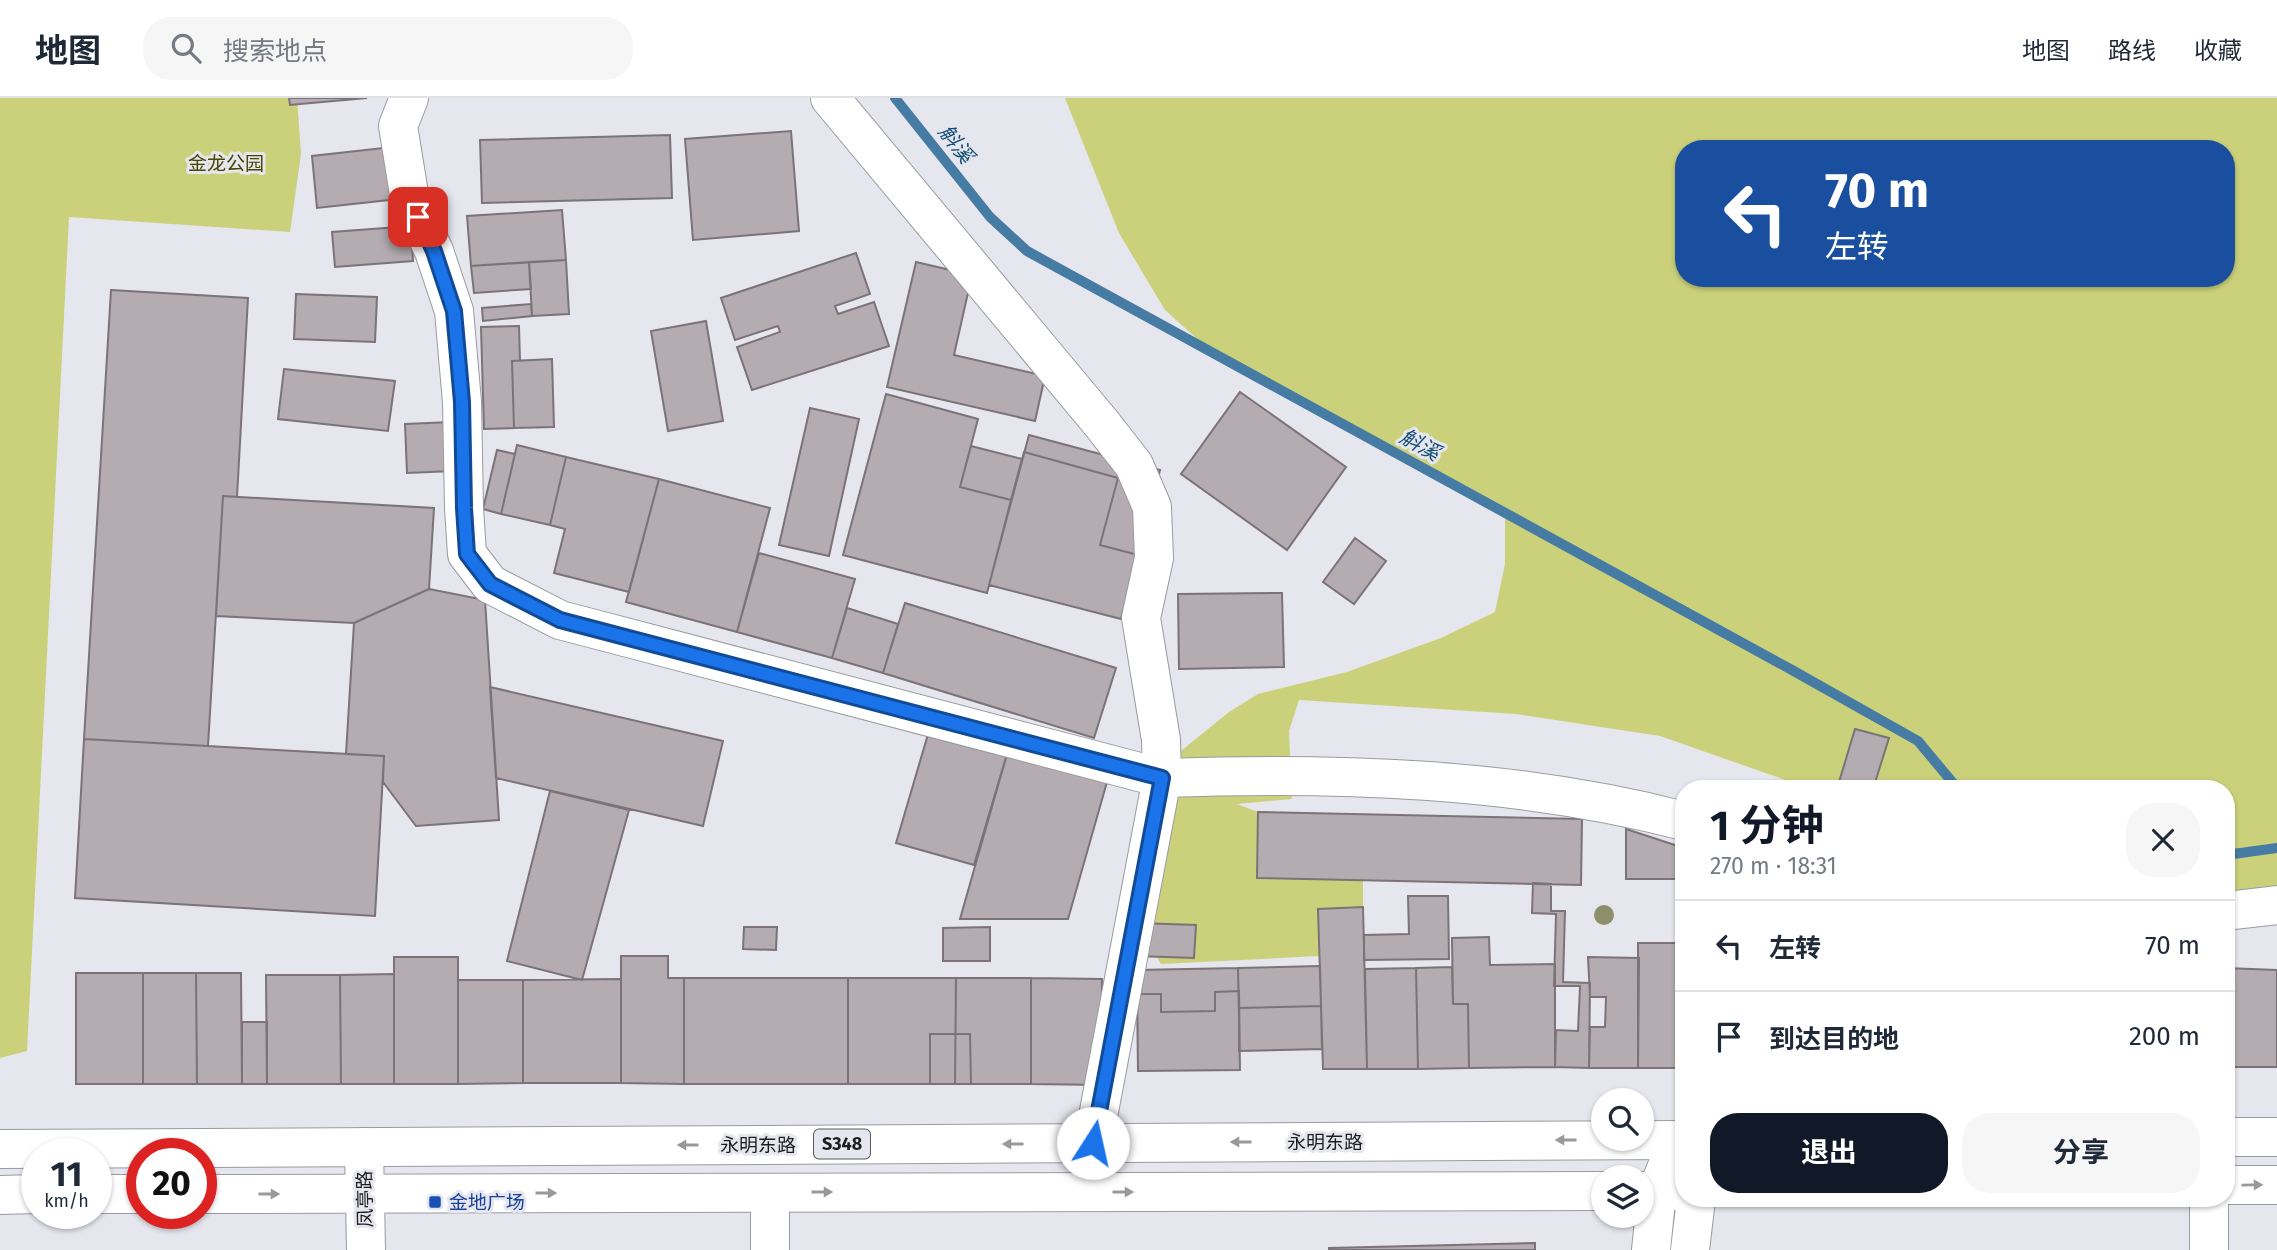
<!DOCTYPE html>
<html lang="zh">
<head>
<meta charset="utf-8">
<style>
	body { margin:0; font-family:"Fira Sans","Noto Sans SC",sans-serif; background:#f6f6f7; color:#1f2937; height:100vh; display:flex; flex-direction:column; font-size:26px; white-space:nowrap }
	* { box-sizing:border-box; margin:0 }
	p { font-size:23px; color:#747a83 }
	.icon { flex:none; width:38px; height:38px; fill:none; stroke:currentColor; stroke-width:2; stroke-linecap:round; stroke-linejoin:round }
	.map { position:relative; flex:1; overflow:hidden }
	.drawer { position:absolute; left:1675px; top:682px; width:560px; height:427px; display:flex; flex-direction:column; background:#fff; border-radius:28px; box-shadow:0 2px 5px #0004 }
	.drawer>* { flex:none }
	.guide { position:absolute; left:1675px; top:42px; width:560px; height:147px; border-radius:28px; box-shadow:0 2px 5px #0004; background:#1a4fa0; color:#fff; overflow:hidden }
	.controls { position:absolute; left:1591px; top:990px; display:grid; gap:14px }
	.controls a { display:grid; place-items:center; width:63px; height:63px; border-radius:50%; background:#fff; box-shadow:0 2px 5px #0004; font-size:35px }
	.speed { position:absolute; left:21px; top:1040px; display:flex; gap:14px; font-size:35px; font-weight:700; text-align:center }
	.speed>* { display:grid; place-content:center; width:91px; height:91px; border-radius:50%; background:#fff; box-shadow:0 2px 5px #0004; line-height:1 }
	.speed small { font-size:18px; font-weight:400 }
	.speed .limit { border:10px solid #d22; background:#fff; color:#111 }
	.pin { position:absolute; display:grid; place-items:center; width:60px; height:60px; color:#fff; margin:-30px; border-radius:14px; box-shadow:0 4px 10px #0006 }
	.me { position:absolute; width:77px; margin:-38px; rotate:10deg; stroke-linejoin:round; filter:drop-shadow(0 0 5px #0008) }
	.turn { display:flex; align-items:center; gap:24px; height:147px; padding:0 35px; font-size:32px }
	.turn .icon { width:91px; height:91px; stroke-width:2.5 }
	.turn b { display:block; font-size:49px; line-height:60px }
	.round { display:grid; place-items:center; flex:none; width:74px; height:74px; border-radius:28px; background:#f6f6f7 }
	.overview { display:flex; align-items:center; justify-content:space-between; height:119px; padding:0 35px }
	h1 { font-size:42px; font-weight:700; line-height:52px; color:#111827 }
	.cta { display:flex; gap:14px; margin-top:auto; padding:14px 35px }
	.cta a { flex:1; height:80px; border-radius:28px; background:#111827; color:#fff; font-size:28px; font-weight:700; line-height:80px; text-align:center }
	.cta a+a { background:#f6f6f7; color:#1f2937 }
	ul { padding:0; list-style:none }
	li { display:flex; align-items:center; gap:21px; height:91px; padding:0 35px; border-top:2px solid #e0e1e3 }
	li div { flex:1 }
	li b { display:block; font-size:26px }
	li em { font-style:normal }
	header { display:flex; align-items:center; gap:42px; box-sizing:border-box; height:98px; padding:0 35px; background:#fff; border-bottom:2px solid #e0e1e3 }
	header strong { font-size:33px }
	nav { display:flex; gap:38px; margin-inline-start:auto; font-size:24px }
	.search { width:490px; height:63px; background:#f6f6f7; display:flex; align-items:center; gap:18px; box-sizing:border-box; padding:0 24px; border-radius:28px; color:#747a83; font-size:26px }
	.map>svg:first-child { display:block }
	.green { fill:#cbd17a; fill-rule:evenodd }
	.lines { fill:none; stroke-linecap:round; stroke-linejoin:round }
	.stream { stroke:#467ca4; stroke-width:10 }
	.building { fill:#b4acb0; stroke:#7b7377; stroke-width:2 }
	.minor-casing { stroke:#9a9aa1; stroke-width:40 }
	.major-casing { stroke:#9a9aa1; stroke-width:40 }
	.minor { stroke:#fff; stroke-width:38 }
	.major { stroke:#fff; stroke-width:38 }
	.tree { fill:#8d8f6b }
	.oneway { fill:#99999b }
	.route-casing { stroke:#114b97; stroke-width:18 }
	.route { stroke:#1a73e8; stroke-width:12 }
	.transit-dot { fill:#1a4fb4; stroke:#e6e6ee; stroke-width:2.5 }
	.labels { text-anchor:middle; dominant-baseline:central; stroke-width:6; stroke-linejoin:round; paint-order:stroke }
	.shield { fill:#e6e6ee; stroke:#59595e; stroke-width:2 }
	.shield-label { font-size:18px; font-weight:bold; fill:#1d1d20 }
	.park-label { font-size:19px; fill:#454700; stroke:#e6e6ee }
	.street-label { font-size:19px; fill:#1d1d20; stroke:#e6e6ee }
	.transit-label { font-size:19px; fill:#164399; stroke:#e6e6ee; text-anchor:start }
	.water-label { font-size:21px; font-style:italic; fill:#154f75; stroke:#e6e6ee }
</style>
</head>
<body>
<header>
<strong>地图</strong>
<div class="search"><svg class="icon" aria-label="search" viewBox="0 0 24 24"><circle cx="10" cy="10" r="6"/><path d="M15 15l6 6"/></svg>搜索地点</div>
<nav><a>地图</a><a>路线</a><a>收藏</a></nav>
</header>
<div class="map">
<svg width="2277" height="1152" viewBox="0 0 2277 1152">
	<rect width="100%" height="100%" fill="#e6e6ee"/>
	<path class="green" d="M0,0H297L301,56L290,134L69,119L27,953L0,960Z
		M1065,0H2277V822L2226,826V691H1811L1660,638L1516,616L1299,602L1289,633L1292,701L1237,706L1258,714L1257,779L1363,782V809L1318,811L1319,858L1161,866L1148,845L1176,657L1229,614L1258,596L1347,574L1441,540L1495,514L1505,466V415L1213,255L1165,212L1119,135ZM1684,51H2226V180H1684Z"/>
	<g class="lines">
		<path class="stream" d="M895,0L990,119L1027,153L1792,572L1918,643L1958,691
			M2226,757L2277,750"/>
	</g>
	<path class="building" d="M289,0H367L290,7Z
		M791,33L799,133L693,142L685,41Z
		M670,37L672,100L482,105L480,42Z
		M392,49L398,101L317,110L312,58Z
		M562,112L566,162L471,168L467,118Z
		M411,128L413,163L335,169L332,134Z
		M856,155L870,196L835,208L838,216L874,204L889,248L752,292L737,249L780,234L778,228L735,242L721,200Z
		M566,162L569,216L532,218L529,164Z
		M529,164L531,191L474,195L471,168Z
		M916,164L972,177L954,257L1045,278L1035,323L887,289Z
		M111,192L248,200L237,399L223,398L208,648L84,641Z
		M296,196L377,199L375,244L294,241Z
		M531,206L532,218L483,223L482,210Z
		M706,223L723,323L668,333L651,233Z
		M519,228L520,263H512L514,330L484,331L481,229Z
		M552,261L554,329L514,330L512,263Z
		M284,271L395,283L388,333L278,321Z
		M1240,294L1346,369L1287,452L1181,376Z
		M886,296L978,321L960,389L1011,402L987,495L843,457Z
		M810,310L859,321L829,458L779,447Z
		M451,324L453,373L407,375L405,326Z
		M1029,337L1160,372L1121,521L989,487Z
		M517,347L566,359L550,427L501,416Z
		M971,348L1022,361L1011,402L960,389Z
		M497,352L515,356L501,416L483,411Z
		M1024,354L1118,380L1100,447L1138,457L1121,521L989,487Z
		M566,359L659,381L629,494L554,475L565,431L550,427Z
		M659,381L770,410L737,534L626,504Z
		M223,398L434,410L429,491L354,525L216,518Z
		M1355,440L1386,463L1354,506L1323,484Z
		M759,455L855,481L832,560L737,534Z
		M429,491L485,502L499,722L416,728L383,684L384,658L346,656L354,525Z
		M1282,495L1284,569L1179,571L1178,496Z
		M905,505L1116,570L1094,640L883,575Z
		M847,510L898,526L883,575L832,560Z
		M490,589L723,643L703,728L496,680Z
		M931,626L1009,649L974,767L896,745Z
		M1855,631L1889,640L1873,691H1864L1839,684Z
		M84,641L384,658L375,818L75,800Z
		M1009,649L1109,677L1068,821H960Z
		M550,693L629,712L582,882L507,863Z
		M1258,714L1582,721L1581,787L1257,780Z
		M1626,731L1684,750V753H1679L1678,781H1626Z
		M1679,753H1684V795H1677Z
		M1533,785L1551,786V813H1565L1563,884L1590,885L1589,970L1555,969L1556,932L1578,933L1580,888H1554L1556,816L1532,815Z
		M1408,798H1448L1449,861L1364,862V837L1409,836Z
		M1363,809L1367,971H1323L1318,811Z
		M1138,825L1196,827L1194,860L1137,858Z
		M744,829H777L776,852L743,851Z
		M990,829V863H943V830Z
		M1489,839L1490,867L1555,866V969L1469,970L1468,906H1453L1452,840Z
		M1638,845H1684V970H1638Z
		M621,858H668V880H684V986L621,985Z
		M394,859H458V986H394Z
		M1588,859L1639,860L1638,970H1589L1590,929H1605L1606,899H1590Z
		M1320,868L1321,908L1239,910L1238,870Z
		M1452,869L1453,906H1468L1469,970L1418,971L1416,870Z
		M1238,870L1240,972L1138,973L1137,872Z
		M1416,870L1418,971H1367L1365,871Z
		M2226,870L2277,872V969H2226Z
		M76,875H143V986H76Z
		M143,875H196L197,986H143Z
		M196,875H241L242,986H197Z
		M394,876V986H341L340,877Z
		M266,877H340L341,986H267Z
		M684,880H848V986H684Z
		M848,880H956L955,986H848Z
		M956,880H1031V986H955Z
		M1031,880L1102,881L1101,987L1031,986Z
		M621,881V985H523V882Z
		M458,882H523V985L458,986Z
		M1239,893L1240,972L1138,973L1137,896H1161V914L1215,913V894Z
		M1321,908L1322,951L1239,953V910Z
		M242,924H267V986H242Z
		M930,936H970L971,986H930Z
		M1535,1145V1152H1329V1150Z"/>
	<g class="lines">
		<g class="minor-casing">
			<path id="minor" d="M409,0L398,28L410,102L434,153L454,213L462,304L464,410L467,456L490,486L560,522L1162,680C1336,674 1515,679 1684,723
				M830,0L1102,326L1134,367L1152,409L1154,460L1141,520L1161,642L1162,680L1093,1045
				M2226,813L2277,807
				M364,1049L366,1152
				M770,1152V1095
				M1651,1152L1657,1093L1678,1042
				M1690,1152L1696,1101
				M2209,1152V1101"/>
		</g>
		<g class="major-casing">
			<path id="major" d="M2226,1039H2277
				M0,1051L1684,1042
				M2226,1087H2277
				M1642,1093H1684
				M96,1096H142
				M201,1096L1603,1093
				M0,1097L37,1096"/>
		</g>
		<use href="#minor" class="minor"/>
		<use href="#major" class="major"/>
	</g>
	<circle class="tree" cx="1604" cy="817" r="10"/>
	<defs><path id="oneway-solid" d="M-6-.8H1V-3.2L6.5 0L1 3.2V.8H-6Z" transform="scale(1.75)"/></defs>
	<g class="oneway">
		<use href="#oneway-solid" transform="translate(1566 1042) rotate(180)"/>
		<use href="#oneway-solid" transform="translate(1241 1044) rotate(180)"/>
		<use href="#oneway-solid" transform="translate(1013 1046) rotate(180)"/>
		<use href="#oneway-solid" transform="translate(688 1047) rotate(180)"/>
		<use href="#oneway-solid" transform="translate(2252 1087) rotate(-1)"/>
		<use href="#oneway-solid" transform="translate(822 1094)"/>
		<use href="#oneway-solid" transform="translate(1123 1094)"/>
		<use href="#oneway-solid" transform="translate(546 1095)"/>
		<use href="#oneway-solid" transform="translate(269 1096)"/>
	</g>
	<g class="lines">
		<g class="route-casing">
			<path id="route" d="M418,119L434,153L454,213L462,304L464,410L467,456L490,486L560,522L1162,680L1093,1045"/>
		</g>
		<use href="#route" class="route"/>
	</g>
	<rect class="transit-dot" x="428" y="1097" width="14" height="14" rx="3.5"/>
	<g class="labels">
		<rect class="shield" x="814" y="1031.5" width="56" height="29" rx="5"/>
		<g class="shield-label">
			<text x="842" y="1046">S348</text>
		</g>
		<g class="park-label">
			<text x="226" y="65">金龙公园</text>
		</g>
		<g class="street-label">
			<text x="1325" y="1044">永明东路</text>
			<text x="758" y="1047">永明东路</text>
			<text transform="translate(365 1101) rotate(-91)">凤亭路</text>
		</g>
		<g class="transit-label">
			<text x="449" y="1104">金地广场</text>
		</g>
		<g class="water-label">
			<text transform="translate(956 46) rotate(52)">斛溪</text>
			<text transform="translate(1420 347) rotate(29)">斛溪</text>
		</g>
	</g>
</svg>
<div class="controls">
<a><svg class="icon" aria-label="search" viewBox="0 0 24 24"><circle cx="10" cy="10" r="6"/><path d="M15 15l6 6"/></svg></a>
<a><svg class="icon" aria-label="layers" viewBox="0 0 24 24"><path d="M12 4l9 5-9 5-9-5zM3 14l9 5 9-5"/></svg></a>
</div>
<div class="speed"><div>11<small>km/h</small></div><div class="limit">20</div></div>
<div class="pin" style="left:418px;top:119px;background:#d93025"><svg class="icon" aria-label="arrive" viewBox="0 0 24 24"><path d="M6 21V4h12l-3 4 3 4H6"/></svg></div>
<svg class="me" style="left:1093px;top:1045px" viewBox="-20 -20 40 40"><circle r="19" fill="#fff"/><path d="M0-13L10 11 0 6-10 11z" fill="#1a73e8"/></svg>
<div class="guide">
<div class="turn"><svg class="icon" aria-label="left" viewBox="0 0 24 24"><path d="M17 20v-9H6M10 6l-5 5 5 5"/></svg><div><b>70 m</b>左转</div></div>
</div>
<section class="drawer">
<div class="overview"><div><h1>1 分钟</h1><p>270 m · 18:31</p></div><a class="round"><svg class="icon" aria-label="close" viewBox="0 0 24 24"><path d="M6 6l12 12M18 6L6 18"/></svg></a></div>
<ul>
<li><svg class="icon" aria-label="left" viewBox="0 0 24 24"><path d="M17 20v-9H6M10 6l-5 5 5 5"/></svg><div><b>左转</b></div><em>70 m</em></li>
<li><svg class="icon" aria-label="arrive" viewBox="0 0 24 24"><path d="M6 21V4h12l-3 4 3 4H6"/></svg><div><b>到达目的地</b></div><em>200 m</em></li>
</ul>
<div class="cta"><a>退出</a><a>分享</a></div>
</section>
</div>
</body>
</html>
